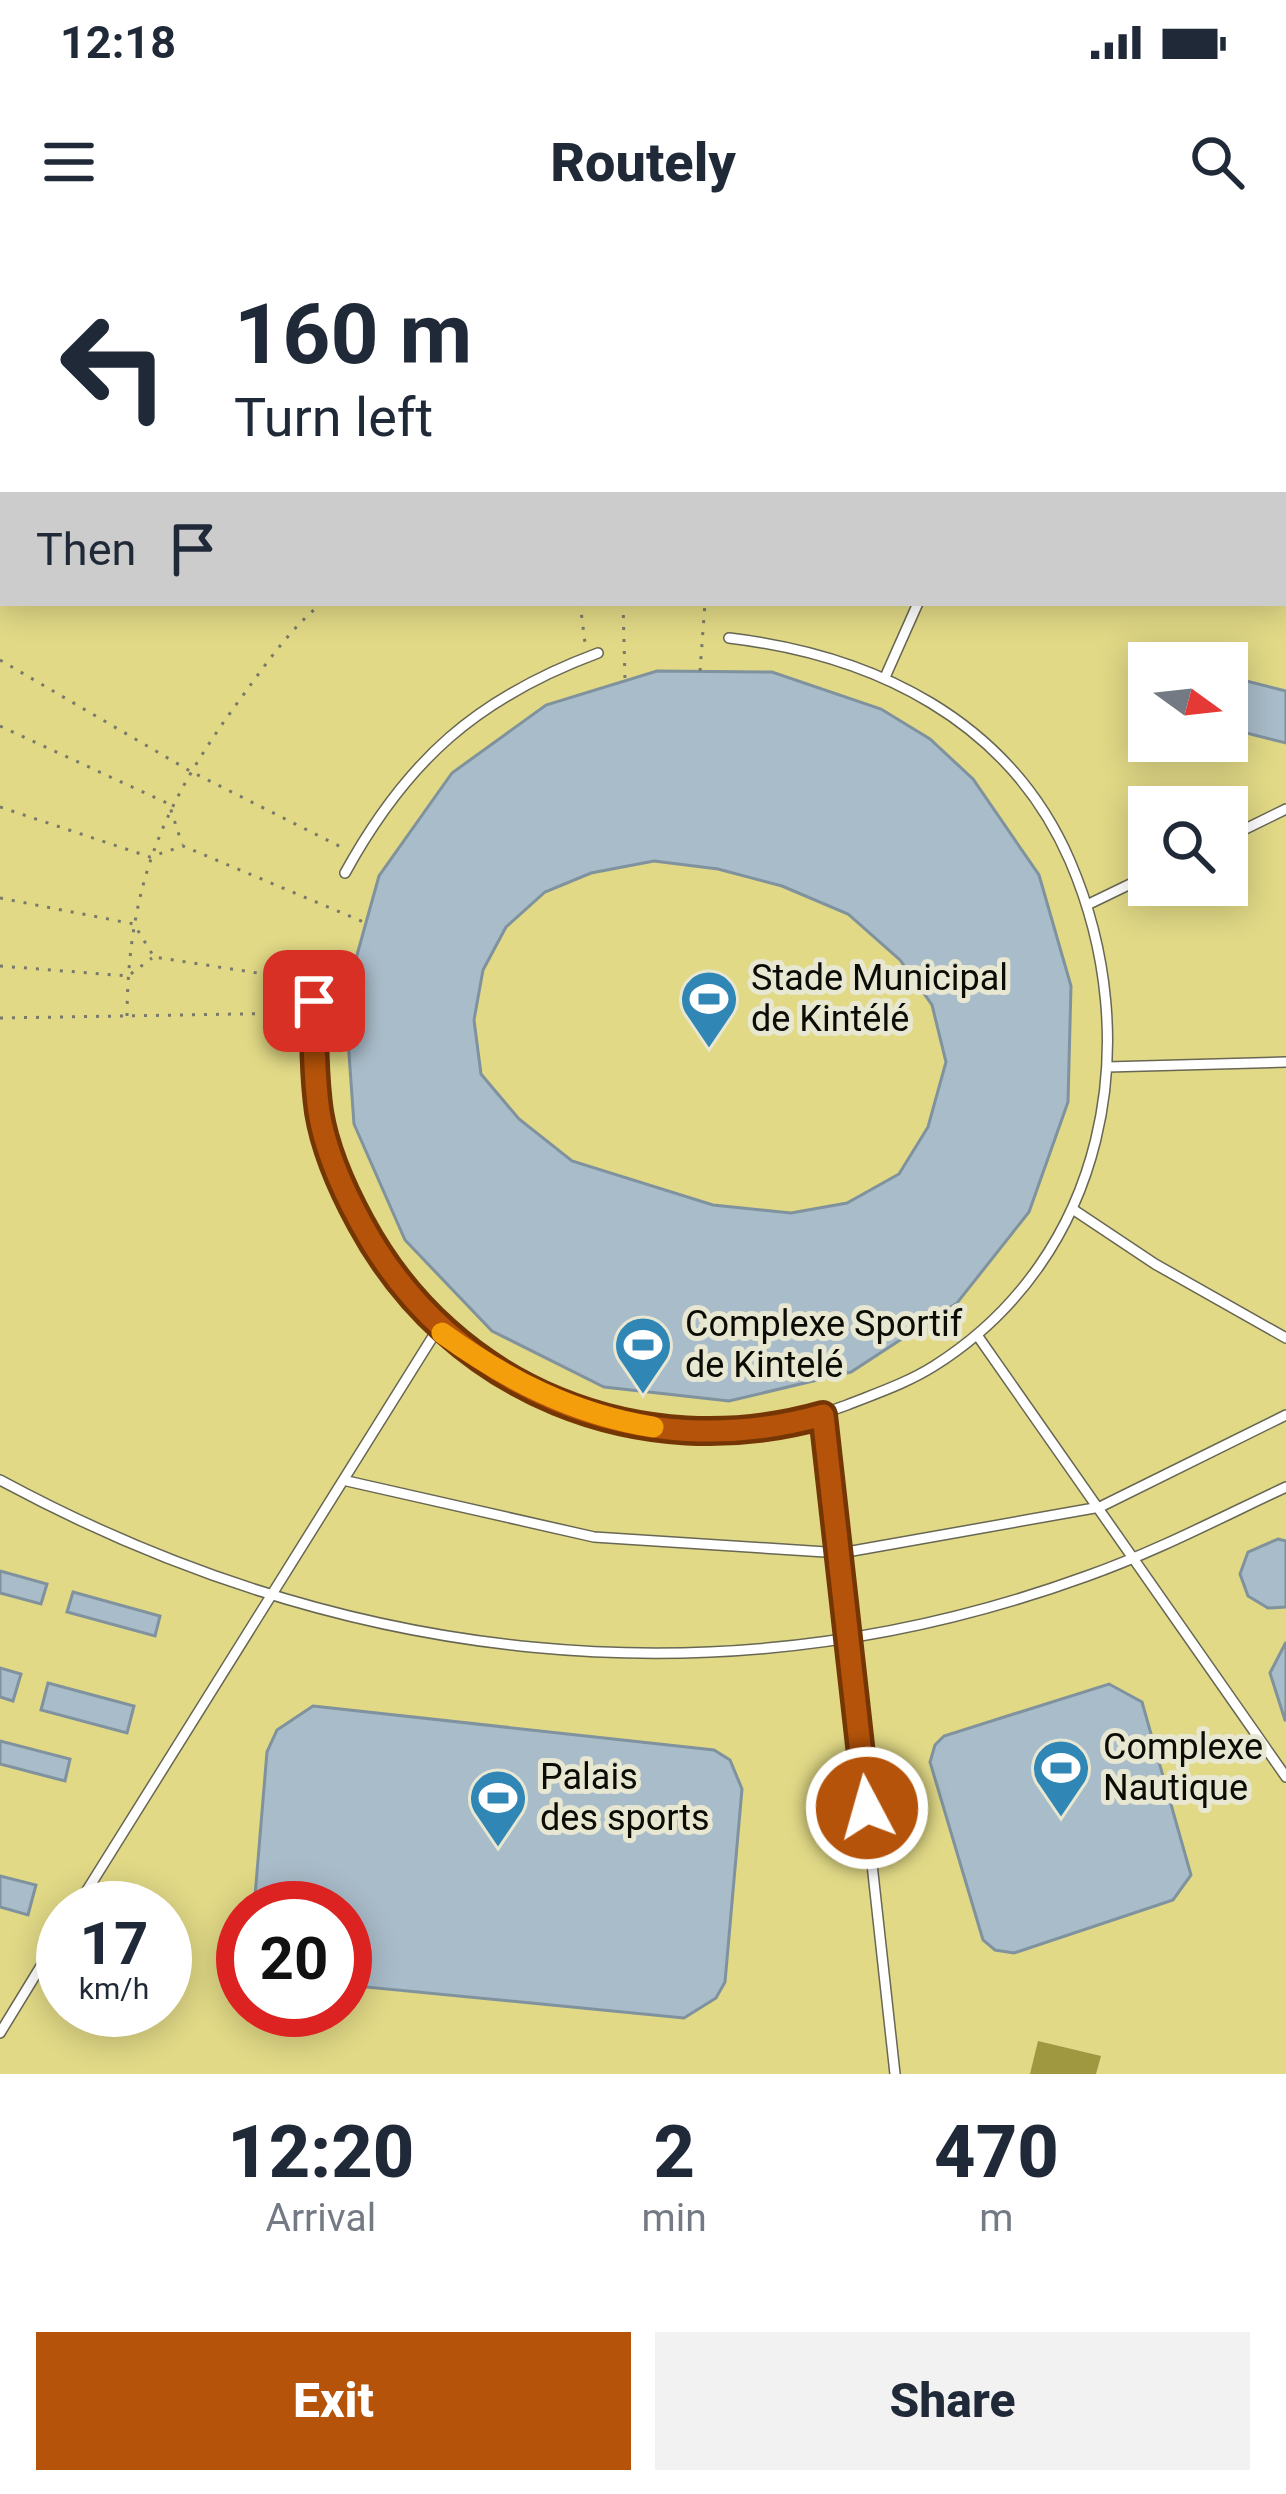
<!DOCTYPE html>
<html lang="en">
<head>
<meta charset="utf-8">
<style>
	body { margin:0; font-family:Roboto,sans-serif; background:#f2f2f3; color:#1f2937; height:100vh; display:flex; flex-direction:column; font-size:45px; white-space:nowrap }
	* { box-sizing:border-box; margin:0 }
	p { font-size:39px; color:#747a83 }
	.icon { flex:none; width:66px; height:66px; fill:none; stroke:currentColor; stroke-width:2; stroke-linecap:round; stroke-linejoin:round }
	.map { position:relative; height:1834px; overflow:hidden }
	.sheet { display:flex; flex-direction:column; background:#fff; flex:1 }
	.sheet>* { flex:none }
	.top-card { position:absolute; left:0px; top:0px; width:1287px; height:366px; box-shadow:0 6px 30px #0003; background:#fff; color:#1f2937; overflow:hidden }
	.needle { width:78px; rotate:105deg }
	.fabs { position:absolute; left:1128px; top:402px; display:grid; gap:24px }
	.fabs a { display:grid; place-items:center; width:120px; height:120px; border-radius:0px; background:#fff; box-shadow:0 6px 30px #0003; font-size:60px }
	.speed { position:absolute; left:36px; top:1641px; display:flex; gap:24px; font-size:60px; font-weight:700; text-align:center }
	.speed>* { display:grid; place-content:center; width:156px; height:156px; border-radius:50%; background:#fff; box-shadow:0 6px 30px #0003; line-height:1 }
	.speed small { font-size:30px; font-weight:400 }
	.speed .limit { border:18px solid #d22; background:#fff; color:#111 }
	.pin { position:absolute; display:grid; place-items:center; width:102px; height:102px; color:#fff; margin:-51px; border-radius:24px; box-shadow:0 6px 18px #0006 }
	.me { position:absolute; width:132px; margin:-66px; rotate:354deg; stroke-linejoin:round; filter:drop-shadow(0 0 9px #0008) }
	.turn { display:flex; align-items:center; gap:42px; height:252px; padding:0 36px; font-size:54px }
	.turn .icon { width:156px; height:156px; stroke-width:2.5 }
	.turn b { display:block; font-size:84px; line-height:102px }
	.then { display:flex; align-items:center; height:114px; padding:0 36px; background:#0003; gap:24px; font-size:45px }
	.eta { display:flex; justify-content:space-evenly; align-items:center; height:204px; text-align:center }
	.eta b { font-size:72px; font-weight:800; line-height:84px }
	.button { display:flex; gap:24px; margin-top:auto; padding:24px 36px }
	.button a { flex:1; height:138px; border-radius:0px; background:#b45309; color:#fff; font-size:48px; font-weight:800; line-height:138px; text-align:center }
	.button a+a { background:#f2f2f3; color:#1f2937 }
	.status { display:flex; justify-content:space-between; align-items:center; height:84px; padding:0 60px; background:#fff; direction:ltr }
	.status svg { height:33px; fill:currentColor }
	header { display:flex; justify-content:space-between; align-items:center; height:156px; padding:0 36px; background:#fff; font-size:54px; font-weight:800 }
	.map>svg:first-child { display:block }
	.green { fill:#e1d986; fill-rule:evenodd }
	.water { fill:#a09741 }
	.building { fill:#a9bcc9; stroke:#7f929e; stroke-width:3; fill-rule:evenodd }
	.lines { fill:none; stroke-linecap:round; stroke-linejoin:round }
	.lane-casing { stroke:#686754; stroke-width:12 }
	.path { stroke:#79796b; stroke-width:3; stroke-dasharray:3 9; stroke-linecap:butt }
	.lane { stroke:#fff; stroke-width:9 }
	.route-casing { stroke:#753606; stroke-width:30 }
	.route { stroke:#b45309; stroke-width:21 }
	.slow { stroke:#f59e0b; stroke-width:21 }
	.labels { text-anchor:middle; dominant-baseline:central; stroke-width:10; stroke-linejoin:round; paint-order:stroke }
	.poi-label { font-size:36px; fill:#0c0c06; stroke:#e8e7d1; text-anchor:start }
</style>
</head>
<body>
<div class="status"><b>12:18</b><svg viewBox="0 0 49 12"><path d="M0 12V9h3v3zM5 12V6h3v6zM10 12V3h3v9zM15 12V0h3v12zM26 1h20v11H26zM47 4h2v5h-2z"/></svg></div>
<header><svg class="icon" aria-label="menu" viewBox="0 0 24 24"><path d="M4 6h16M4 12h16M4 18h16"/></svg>Routely<svg class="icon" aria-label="search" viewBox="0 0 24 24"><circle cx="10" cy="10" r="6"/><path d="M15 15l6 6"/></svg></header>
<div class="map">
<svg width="1286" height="1834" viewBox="0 0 1286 1834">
	<rect width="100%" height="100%" fill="#e8e7d1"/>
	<path class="green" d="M0,0L962,3H3V363H1284L1286,17V1834H0ZM1149,423H1227V501H1149ZM1149,567H1227V645H1149ZM63,1668H165V1770H63ZM243,1668H345V1770H243Z"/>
	<path class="water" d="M1038,1801L1101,1816L1096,1834H1030Z"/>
	<path class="building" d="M657,431L772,432L881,469L930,499L973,539L1039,635L1071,746L1068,862L1029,972L957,1063L851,1132L729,1161L604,1147L492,1091L405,1000L354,884L345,758L379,636L452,533L546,465ZM654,621L718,629L782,646L848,674L900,720L932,765L946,822L928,887L899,934L847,963L791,973L713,965L572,921L519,879L481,834L474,780L483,730L506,687L545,652L591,633Z
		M1227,436L1286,451V503L1227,488Z
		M1278,1299L1286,1301V1367L1268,1368L1248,1356L1240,1334L1248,1312Z
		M0,1331L47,1344L41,1364L0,1353Z
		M73,1352L160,1376L155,1396L67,1372Z
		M1286,1402V1480H1285L1270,1433Z
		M0,1428L21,1434L13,1461L0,1457Z
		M48,1443L134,1466L127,1493L41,1470Z
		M1109,1444L1142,1462L1191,1635L1173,1660L1014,1713L995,1710L983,1700L930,1522L935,1505L944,1496Z
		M313,1466L714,1510L730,1520L742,1549L725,1742L716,1758L684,1778L345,1745V1668H254L267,1512L277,1490Z
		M0,1501L70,1519L65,1541L0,1524Z
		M0,1636L36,1645L28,1675L0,1667Z"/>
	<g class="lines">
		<g class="lane-casing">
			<path id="lane" d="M1073,3L1074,0
				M886,435L918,363
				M1227,598L1286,569
				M345,633C407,520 477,458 598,413
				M1089,664L1149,635
				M314,761C315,798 312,839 319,875C331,935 361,989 396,1038C437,1094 488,1130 551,1158C646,1200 752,1202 847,1165C877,1153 907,1143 934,1126C1107,1017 1147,800 1070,621C1009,480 874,415 729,398
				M1107,827L1286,822
				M1074,970L1155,1024L1286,1098
				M977,1095L1286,1537
				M823,1176L895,1834
				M0,1240C341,1424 719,1470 1087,1336C1155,1312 1220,1278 1286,1247
				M347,1241L594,1297L841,1313L1100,1267L1286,1175
				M76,1668L437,1090
				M0,1793L63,1690"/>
		</g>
		<path class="path" d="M537,0V3
			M610,0V3
			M733,3V0
			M580,363L585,403
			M623,363L625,440
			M0,420L190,531L343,608
			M700,431L705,363
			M0,486L169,564L182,604
			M0,567L150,617L183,606L366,683
			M0,658L134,684L154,717L348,747
			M0,726L128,736L152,718
			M127,776C128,642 165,560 244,454C267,422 292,387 322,363
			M0,778L298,773"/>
		<use href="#lane" class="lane"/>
	</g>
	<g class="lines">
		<g class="route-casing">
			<path id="route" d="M314,761C314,797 314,836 319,872C325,909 343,950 361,983C451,1150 640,1227 823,1175L867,1568"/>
		</g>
		<use href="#route" class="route"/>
		<path class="slow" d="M442,1093C507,1140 573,1174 653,1187"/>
	</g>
	<defs>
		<g id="stadium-pin" transform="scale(3)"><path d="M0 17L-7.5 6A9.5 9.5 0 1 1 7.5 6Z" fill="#3087b6" stroke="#e8e7d1"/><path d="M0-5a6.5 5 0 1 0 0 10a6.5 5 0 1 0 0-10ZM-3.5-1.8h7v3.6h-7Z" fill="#fff"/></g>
	</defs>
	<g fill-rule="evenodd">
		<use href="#stadium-pin" x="709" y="759"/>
		<use href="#stadium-pin" x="643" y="1105"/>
		<use href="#stadium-pin" x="1061" y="1528"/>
		<use href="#stadium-pin" x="498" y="1558"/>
	</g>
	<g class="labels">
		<g class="poi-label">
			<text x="751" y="738">Stade Municipal<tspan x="751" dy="41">de Kintélé</tspan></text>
			<text x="685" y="1084">Complexe Sportif<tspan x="685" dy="41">de Kintelé</tspan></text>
			<text x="1103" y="1507">Complexe<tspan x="1103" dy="41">Nautique</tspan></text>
			<text x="540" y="1537">Palais<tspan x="540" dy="41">des sports</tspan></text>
		</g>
	</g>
</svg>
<div class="fabs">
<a><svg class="needle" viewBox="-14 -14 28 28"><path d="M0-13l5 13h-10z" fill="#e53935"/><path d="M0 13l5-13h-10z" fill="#747a83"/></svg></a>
<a><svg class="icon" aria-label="search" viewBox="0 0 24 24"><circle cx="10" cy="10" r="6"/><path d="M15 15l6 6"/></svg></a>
</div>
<div class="speed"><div>17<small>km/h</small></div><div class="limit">20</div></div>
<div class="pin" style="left:314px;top:761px;background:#d93025"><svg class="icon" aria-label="arrive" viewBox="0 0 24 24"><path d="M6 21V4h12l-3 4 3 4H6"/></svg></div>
<svg class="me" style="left:867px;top:1568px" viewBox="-20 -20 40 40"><circle r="17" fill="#b45309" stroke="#fff" stroke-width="3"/><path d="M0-11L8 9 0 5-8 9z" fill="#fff"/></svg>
<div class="top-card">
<div class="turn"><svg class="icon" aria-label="left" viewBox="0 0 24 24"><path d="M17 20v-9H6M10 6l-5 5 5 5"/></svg><div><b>160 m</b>Turn left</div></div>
<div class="then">Then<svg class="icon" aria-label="arrive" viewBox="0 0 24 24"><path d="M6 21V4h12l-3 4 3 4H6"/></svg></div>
</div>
</div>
<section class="sheet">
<div class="eta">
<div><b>12:20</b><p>Arrival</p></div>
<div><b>2</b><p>min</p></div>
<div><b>470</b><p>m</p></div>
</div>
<div class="button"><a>Exit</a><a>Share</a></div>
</section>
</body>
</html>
